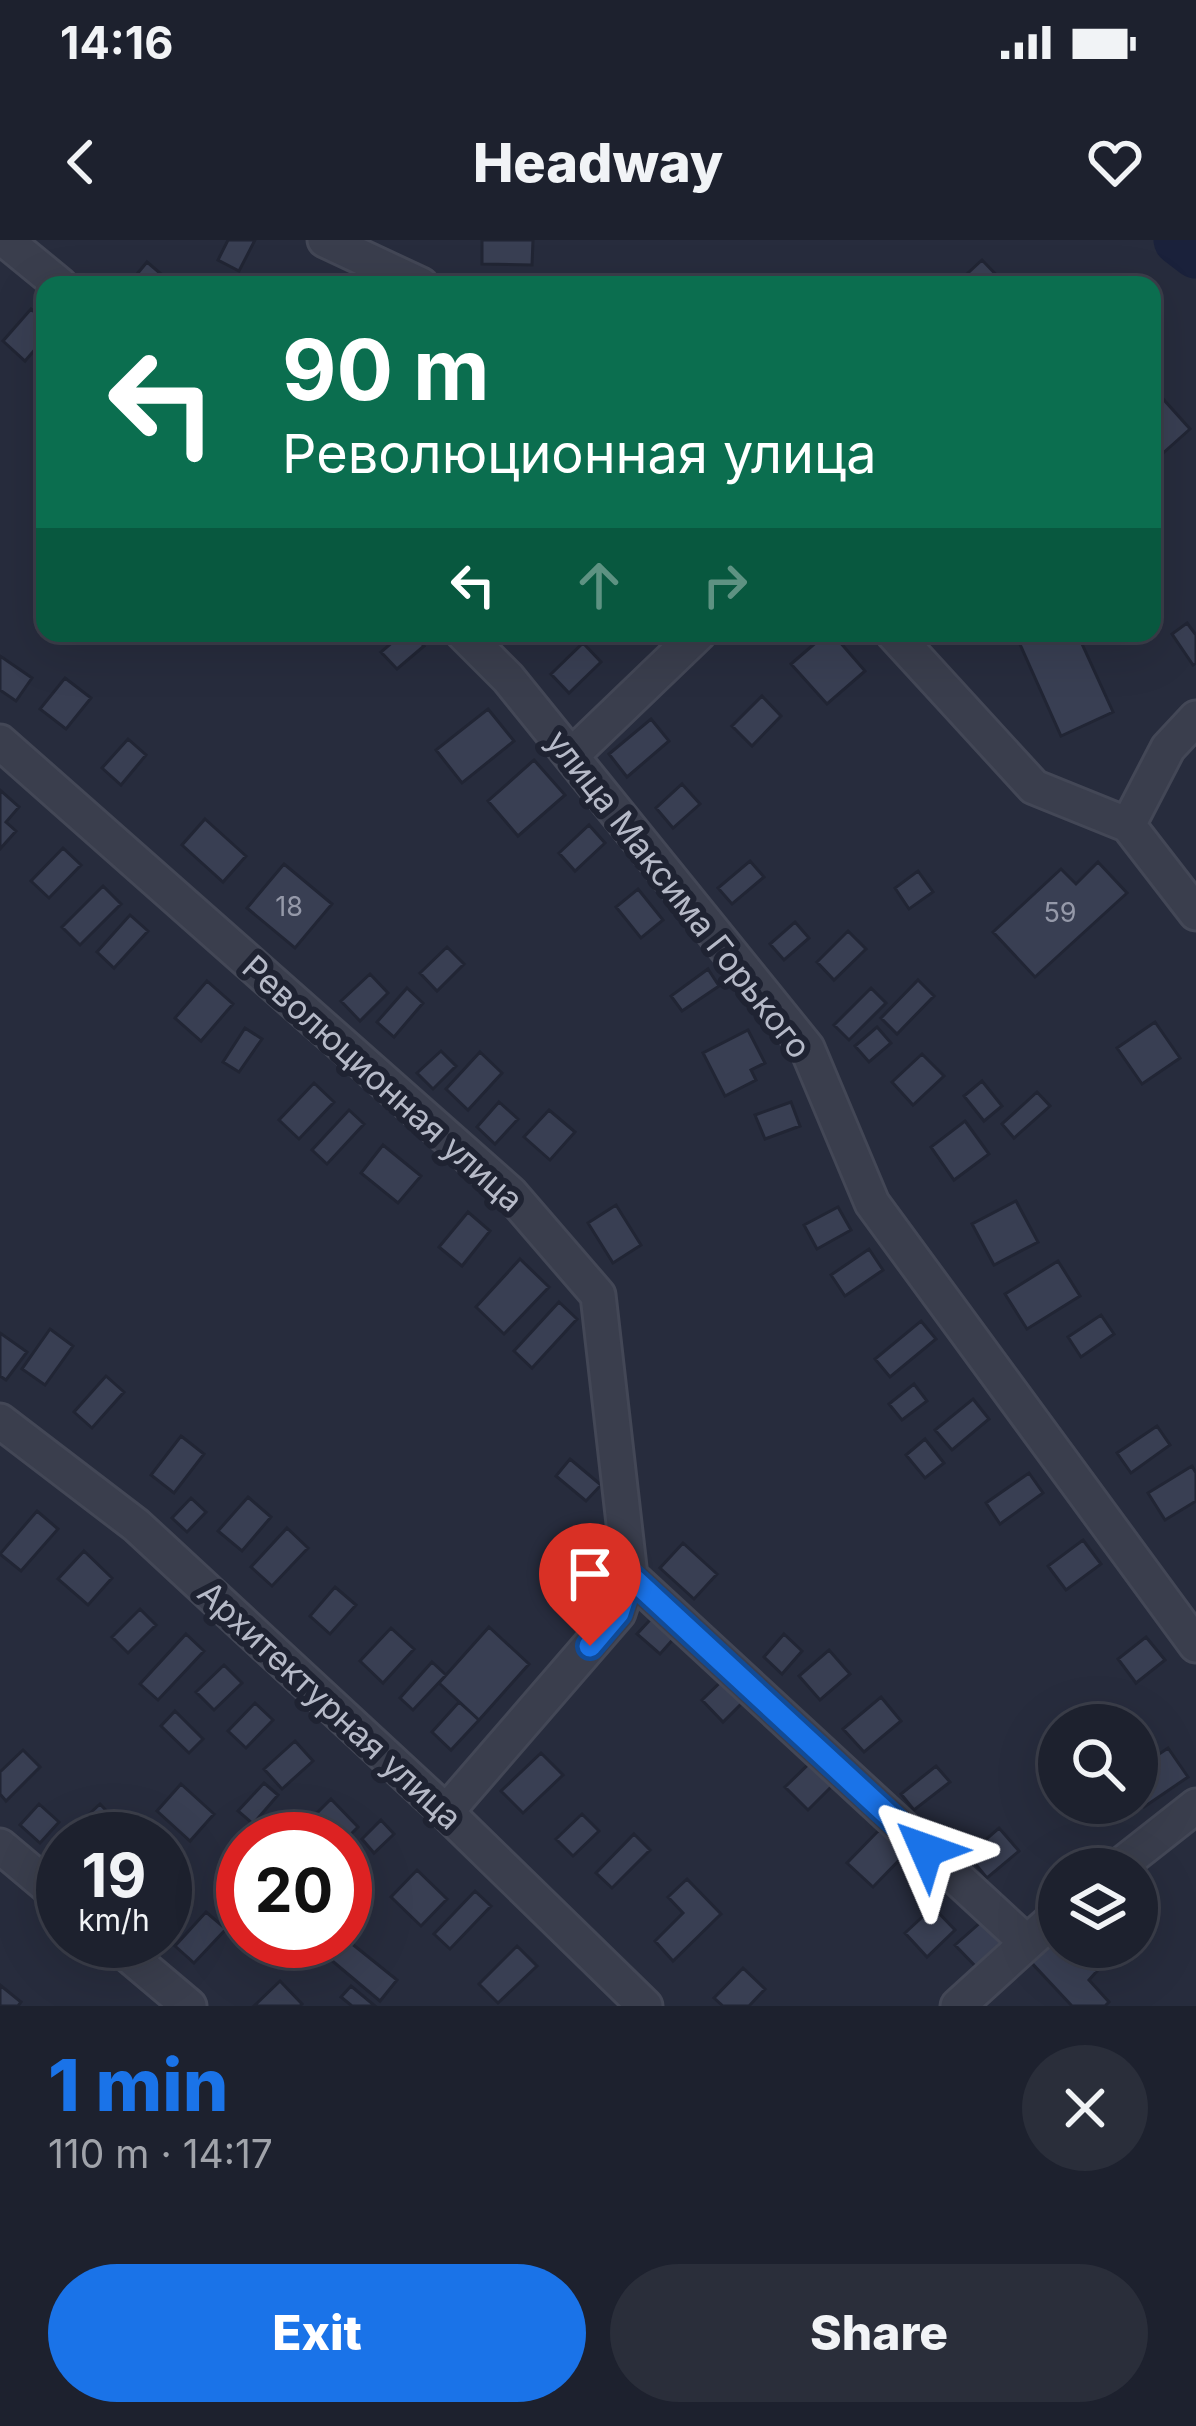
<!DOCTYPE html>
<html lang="en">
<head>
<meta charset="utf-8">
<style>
	body { margin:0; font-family:Inter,sans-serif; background:#2a2e3a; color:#f1f3f6; height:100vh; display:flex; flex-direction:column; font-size:45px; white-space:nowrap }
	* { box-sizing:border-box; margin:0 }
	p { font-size:39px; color:#a0a3aa }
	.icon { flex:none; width:66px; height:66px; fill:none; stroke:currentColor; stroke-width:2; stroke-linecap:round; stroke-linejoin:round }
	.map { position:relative; height:1766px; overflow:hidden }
	.details { display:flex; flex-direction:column; background:#1d212e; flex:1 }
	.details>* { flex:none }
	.top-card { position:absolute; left:36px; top:36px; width:1125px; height:366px; border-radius:24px; box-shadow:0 12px 48px #0002,0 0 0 3px #3b3e4a; background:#0b6e4f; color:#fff; overflow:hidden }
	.buttons { position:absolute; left:1038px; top:1464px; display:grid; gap:24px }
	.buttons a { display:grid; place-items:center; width:120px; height:120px; border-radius:50%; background:#1d212e; box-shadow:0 12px 48px #0002,0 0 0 3px #3b3e4a; font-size:60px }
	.speed { position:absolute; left:36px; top:1572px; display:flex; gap:24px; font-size:60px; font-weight:700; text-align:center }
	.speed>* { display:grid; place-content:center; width:156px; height:156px; border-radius:50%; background:#1d212e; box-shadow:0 12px 48px #0002,0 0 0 3px #3b3e4a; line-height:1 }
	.speed small { font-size:30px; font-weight:400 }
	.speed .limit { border:18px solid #d22; background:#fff; color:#111 }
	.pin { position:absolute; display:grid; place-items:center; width:102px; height:102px; color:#fff; margin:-123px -51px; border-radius:50% 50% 50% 0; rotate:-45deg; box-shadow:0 0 12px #0007 }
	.pin .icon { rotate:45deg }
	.me { position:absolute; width:132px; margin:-66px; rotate:313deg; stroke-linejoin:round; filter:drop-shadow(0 0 9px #0008) }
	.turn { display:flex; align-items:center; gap:42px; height:252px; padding:0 48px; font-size:54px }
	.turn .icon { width:156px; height:156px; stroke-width:2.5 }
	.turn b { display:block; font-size:84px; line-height:102px }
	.lanes { display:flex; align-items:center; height:114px; padding:0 48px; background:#0003; justify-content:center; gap:60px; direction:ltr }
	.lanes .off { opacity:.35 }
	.round { display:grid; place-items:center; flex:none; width:126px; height:126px; border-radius:63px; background:#2a2e3a }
	.overview { display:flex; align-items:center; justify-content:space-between; height:204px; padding:0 48px }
	h1 { font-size:72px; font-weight:800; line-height:90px; color:#1a73e8 }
	.action { display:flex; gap:24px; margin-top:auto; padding:24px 48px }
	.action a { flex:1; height:138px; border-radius:72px; background:#1a73e8; color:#fff; font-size:48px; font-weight:800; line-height:138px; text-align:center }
	.action a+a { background:#2a2e3a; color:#f1f3f6 }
	.status { display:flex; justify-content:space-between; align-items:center; height:84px; padding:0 60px; background:#1d212e; direction:ltr }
	.status svg { height:33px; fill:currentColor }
	header { display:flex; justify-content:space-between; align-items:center; height:156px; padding:0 48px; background:#1d212e; font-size:54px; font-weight:800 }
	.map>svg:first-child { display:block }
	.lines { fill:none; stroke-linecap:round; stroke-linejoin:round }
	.river { stroke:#1a213b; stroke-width:51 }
	.building { fill:#393f53; stroke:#212534; stroke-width:3 }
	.minor-casing { stroke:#434756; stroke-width:39 }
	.minor { stroke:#3a3e4d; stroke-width:33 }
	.route-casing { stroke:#114b97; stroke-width:30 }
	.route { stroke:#1a73e8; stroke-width:21 }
	.labels { text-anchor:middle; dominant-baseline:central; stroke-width:12; stroke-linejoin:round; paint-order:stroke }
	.number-label { font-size:27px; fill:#9599a9 }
	.street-label { font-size:33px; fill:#b6bac8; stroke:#1f2332 }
</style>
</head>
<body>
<div class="status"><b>14:16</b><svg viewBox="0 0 49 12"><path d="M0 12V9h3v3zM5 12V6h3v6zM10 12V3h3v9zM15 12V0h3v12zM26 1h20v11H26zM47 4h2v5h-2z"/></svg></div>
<header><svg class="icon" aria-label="back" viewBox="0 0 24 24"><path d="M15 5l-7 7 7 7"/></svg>Headway<svg class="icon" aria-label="heart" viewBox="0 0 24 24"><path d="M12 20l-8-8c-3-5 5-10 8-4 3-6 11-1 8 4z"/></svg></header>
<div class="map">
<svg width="1196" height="1766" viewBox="0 0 1196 1766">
	<rect width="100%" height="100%" fill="#272c3d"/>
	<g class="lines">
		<path class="river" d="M1179,0L1196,13"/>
	</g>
	<path class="building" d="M228,0H255L239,31L218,20Z
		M482,0H533L532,25L482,24Z
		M982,20L1006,45H955Z
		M147,22L168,40L164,45H128Z
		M31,69L45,81V98L25,121L3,101Z
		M1155,150L1190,189L1152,223V153Z
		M1187,383L1196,395V423L1193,425L1172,394Z
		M403,393H412L424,406L397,429L381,412Z
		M827,393H832L865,431L827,464L791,424Z
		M1015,393H1077L1113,472L1061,496Z
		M583,403L601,422L569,453L551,434Z
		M0,416L32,438L16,461L0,450Z
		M65,438L91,458L66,489L40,469Z
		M762,456L781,476L752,506L732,486Z
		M488,469L514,501L462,543L436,510Z
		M651,479L669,501L627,537L609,514Z
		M128,499L146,515L121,545L102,528Z
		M534,520L565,555L518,596L488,561Z
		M682,544L700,564L673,588L656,568Z
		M0,550L19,567L6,582L16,591L0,609Z
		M205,579L246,616L223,642L182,605Z
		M589,585L605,603L575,631L559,613Z
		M63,608L81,625L49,658L31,641Z
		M750,621L764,637L732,664L718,648Z
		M1098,622L1127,653L1035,737L993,692L1061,629L1076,644Z
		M284,624L332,664L295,708L247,668Z
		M918,631L933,652L909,669L895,648Z
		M103,646L121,664L80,705L62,687Z
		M638,649L663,680L641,698L616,667Z
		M130,675L148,691L114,728L97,712Z
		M795,682L809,698L784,720L770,704Z
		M848,691L866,709L834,740L817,722Z
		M447,707L464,724L437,751L420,733Z
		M708,729L719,746L682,771L671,756Z
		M370,734L388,753L360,781L341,761Z
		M918,740L934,756L897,794L881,778Z
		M207,741L233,764L201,801L175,778Z
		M407,748L423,763L394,797L377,782Z
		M871,748L886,763L849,800L834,785Z
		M1155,782L1180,818L1142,844L1117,808Z
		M877,787L891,803L869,822L855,806Z
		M245,788L262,799L239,832L223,822Z
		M748,790L765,823L751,830L756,840L725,856L703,813Z
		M441,811L456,826L433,849L417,833Z
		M480,812L502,833L468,870L446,849Z
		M922,814L944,836L913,865L892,842Z
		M982,841L1002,866L984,881L964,856Z
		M314,843L334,862L299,899L279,880Z
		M1037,852L1050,866L1014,898L1002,884Z
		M499,862L518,879L495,904L477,887Z
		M791,862L800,886L765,899L755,875Z
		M349,870L364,884L327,924L312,910Z
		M549,870L575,892L550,920L524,897Z
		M965,881L989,914L954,940L931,907Z
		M383,905L421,936L398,963L361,933Z
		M1016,961L1038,1002L994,1025L972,984Z
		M616,965L641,1005L613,1023L588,983Z
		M838,967L851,990L817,1009L804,985Z
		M468,972L490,991L462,1026L439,1007Z
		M869,1009L883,1030L845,1056L831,1035Z
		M520,1019L549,1047L504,1094L476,1067Z
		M1058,1021L1080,1056L1027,1089L1005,1054Z
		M559,1062L577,1079L532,1128L514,1111Z
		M1101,1075L1114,1094L1081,1117L1068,1097Z
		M921,1081L936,1099L890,1137L875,1119Z
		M50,1089L73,1106L45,1145L22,1129Z
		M0,1093L27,1112L6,1140L0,1136Z
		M106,1136L124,1152L92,1188L74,1172Z
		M914,1144L927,1161L902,1180L889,1164Z
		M973,1159L989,1179L952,1210L935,1190Z
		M1157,1186L1170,1205L1131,1233L1117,1213Z
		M181,1196L204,1214L174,1253L151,1235Z
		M925,1199L944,1223L925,1238L906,1215Z
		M570,1219L601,1245L586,1261L556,1236Z
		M1192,1226L1196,1233V1261L1165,1280L1148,1253Z
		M1029,1233L1043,1253L1000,1284L986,1263Z
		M248,1257L271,1277L242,1311L218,1291Z
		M191,1258L206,1272L187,1292L172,1278Z
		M37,1271L58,1289L21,1331L0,1314Z
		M287,1288L308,1308L272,1346L251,1327Z
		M1083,1300L1101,1324L1066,1350L1048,1326Z
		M683,1303L717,1334L694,1359L660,1328Z
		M84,1311L112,1338L88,1365L58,1339Z
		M335,1347L356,1365L330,1394L310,1376Z
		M661,1368L683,1388L660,1414L637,1394Z
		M140,1369L156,1385L128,1413L112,1397Z
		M489,1387L529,1424L479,1480L439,1443Z
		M391,1388L414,1409L383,1443L360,1421Z
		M186,1394L204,1411L158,1460L140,1444Z
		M784,1394L802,1411L782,1434L764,1417Z
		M1146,1397L1165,1420L1136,1443L1118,1419Z
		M829,1410L850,1434L820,1460L799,1436Z
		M432,1422L446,1435L413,1470L400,1458Z
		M224,1425L242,1443L214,1470L196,1452Z
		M731,1432L752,1453L723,1482L702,1460Z
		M881,1457L901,1481L864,1512L843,1489Z
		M459,1462L479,1480L451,1510L432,1492Z
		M255,1463L273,1480L246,1508L228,1491Z
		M175,1471L203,1499L189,1513L161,1486Z
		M295,1501L313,1521L282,1549L264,1529Z
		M1168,1508L1188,1537L1144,1567L1137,1557V1529Z
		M23,1510L40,1527L6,1561L0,1554V1532Z
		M541,1513L563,1535L523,1573L501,1551Z
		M816,1517L838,1540L808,1570L785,1547Z
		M936,1526L950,1542L914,1570L901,1554Z
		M264,1543L278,1555L253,1584L238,1571Z
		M181,1544L214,1574L190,1601L157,1571Z
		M331,1559L358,1587L345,1600L291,1599Z
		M39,1564L59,1582L40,1603L20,1585Z
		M100,1564L120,1585L106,1599H78L71,1591Z
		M582,1574L599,1591L573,1616L556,1599Z
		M381,1580L394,1594L374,1613L362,1599Z
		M999,1588L1019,1611L987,1638L968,1615Z
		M879,1590L905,1614L873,1647L847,1623Z
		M634,1594L650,1610L612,1648L596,1633Z
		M417,1630L447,1659L421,1686L391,1657Z
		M687,1639L721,1674L673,1721L655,1701L683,1673L668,1657Z
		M475,1651L491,1666L450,1709L434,1694Z
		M933,1667L955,1690L927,1717L905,1693Z
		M206,1672L226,1689L194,1723L175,1706Z
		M981,1682L1005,1707L980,1731L955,1705Z
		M1059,1692V1707H1075L1097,1731L1089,1740L1109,1762L1105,1766H1072L1029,1720Z
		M346,1699L397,1740L380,1761L330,1719Z
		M517,1706L537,1726L498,1763L479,1744Z
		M743,1728L765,1749L749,1766H723L714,1758Z
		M280,1741L302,1764L300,1766H254Z
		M0,1745L21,1762L18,1766H0Z
		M351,1746L375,1766H352L341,1757Z"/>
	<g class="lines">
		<g class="minor-casing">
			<path id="minor" d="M5,0L60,45
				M325,0L421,45
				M463,393L508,438L807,808L872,963L1196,1405
				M893,393L1034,547L1128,585L1196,673
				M0,502L510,953L598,1055L630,1336L618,1373L446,1572
				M571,516L699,393
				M1128,585L1168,508L1196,478
				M0,1181L136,1285L446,1572L645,1766
				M630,1336L1025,1701
				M0,1606L63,1659
				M1116,1629L1196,1566
				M112,1701L189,1766
				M958,1766L1059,1674"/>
		</g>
		<use href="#minor" class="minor"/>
	</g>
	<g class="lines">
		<g class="route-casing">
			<path id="route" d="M590,1406L618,1373L630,1336L926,1610"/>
		</g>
		<use href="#route" class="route"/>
	</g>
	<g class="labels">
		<g class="number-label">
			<text x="289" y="666">18</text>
			<text x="1060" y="672">59</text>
		</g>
		<g class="street-label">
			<text transform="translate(679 654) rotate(52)">улица Максима Горького</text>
			<text transform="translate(383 843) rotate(42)">Революционная улица</text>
			<text transform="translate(330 1465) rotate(43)">Архитектурная улица</text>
		</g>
	</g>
</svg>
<div class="buttons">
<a><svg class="icon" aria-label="search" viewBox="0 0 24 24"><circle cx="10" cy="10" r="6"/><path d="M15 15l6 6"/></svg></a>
<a><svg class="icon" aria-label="layers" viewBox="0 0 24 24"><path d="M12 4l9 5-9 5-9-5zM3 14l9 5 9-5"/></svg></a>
</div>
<div class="speed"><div>19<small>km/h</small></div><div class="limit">20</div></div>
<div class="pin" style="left:590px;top:1406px;background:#d93025"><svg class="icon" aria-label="arrive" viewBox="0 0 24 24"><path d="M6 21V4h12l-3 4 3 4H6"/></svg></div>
<svg class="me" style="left:926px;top:1610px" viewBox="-20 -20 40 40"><path d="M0-17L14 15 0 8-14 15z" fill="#1a73e8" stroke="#fff" stroke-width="4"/></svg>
<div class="top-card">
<div class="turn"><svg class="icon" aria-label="left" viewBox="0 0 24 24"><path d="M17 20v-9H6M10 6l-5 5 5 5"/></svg><div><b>90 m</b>Революционная улица</div></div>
<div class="lanes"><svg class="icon" aria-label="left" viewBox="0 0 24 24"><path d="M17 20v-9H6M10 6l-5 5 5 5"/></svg><svg class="icon off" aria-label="ahead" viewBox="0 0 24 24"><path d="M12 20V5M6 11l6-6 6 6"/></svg><svg class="icon off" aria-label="right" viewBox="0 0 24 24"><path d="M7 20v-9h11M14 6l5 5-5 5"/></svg></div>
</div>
</div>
<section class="details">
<div class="overview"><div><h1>1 min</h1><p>110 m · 14:17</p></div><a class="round"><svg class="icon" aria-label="close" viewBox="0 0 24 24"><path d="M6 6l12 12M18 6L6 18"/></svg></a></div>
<div class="action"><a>Exit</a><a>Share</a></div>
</section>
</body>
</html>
